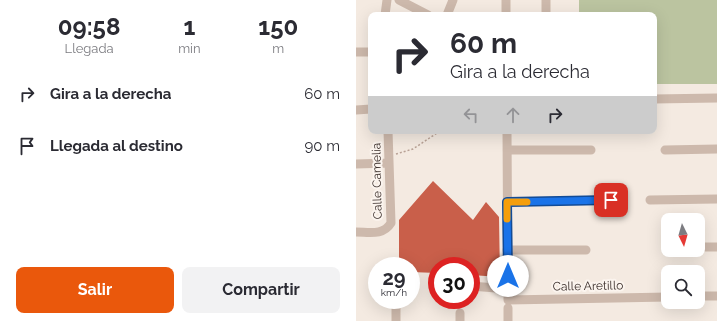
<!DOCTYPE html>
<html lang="es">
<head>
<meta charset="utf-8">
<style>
	body { margin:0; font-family:Raleway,sans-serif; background:#f2f2f3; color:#2b2b33; height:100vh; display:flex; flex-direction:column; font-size:15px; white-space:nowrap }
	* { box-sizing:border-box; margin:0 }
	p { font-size:13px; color:#7c7c81 }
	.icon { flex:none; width:22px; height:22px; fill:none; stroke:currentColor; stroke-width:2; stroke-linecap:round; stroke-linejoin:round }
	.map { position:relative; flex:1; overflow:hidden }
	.drawer { display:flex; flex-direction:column; background:#fff; width:356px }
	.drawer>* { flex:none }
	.guide { position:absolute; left:12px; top:12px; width:289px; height:122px; border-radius:8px; box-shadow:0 4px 16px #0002; background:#fff; color:#2b2b33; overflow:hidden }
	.needle { width:26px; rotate:175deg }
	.fabs { position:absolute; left:305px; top:213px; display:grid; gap:8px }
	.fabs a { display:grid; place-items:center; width:44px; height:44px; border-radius:8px; background:#fff; box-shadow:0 4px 16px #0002; font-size:20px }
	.speed { position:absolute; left:12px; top:257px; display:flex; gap:8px; font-size:20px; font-weight:700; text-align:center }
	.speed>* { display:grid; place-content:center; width:52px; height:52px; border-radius:50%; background:#fff; box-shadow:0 4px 16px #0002; line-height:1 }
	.speed small { font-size:10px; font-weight:400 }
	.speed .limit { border:6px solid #d22; background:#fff; color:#111 }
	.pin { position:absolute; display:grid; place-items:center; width:34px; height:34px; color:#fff; margin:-17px; border-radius:8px; box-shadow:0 2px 6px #0006 }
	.me { position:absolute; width:44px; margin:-22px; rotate:0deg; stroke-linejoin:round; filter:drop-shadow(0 0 3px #0008) }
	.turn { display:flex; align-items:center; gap:14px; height:84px; padding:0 16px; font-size:18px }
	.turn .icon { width:52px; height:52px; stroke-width:2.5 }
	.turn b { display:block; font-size:28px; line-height:34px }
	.lanes { display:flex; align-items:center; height:38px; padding:0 16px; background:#0003; justify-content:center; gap:20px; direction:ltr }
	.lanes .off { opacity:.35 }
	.eta { display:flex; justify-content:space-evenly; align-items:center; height:68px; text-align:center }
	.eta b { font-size:24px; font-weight:700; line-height:28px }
	.primary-button { display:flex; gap:8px; margin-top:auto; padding:8px 16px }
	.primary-button a { flex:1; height:46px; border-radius:8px; background:#ea580c; color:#fff; font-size:16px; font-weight:700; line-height:46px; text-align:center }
	.primary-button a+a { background:#f2f2f3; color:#2b2b33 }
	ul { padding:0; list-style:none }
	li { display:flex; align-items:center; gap:12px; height:52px; padding:0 16px }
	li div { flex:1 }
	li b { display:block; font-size:15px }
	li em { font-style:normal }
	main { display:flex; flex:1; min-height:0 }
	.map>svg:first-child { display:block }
	.green { fill:#bbc4a0 }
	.building { fill:#c95f4a }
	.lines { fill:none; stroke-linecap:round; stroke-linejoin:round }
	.path { stroke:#b9a296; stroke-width:1.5; stroke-dasharray:2 2; stroke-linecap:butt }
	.street { stroke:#cdb9ac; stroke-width:9 }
	.route-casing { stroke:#114b97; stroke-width:10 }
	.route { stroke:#1a73e8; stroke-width:7 }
	.slow { stroke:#f59e0b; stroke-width:7 }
	.labels { text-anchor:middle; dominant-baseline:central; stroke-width:4; stroke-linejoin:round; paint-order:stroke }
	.street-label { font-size:12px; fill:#3b2f2b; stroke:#fbf4ee }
</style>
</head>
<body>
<main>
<section class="drawer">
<div class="eta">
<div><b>09:58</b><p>Llegada</p></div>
<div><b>1</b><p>min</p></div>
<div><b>150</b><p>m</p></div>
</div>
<ul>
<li><svg class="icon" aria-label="right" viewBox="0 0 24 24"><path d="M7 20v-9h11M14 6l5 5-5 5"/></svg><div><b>Gira a la derecha</b></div><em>60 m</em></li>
<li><svg class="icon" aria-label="arrive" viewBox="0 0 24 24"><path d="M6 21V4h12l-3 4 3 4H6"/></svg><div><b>Llegada al destino</b></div><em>90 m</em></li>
</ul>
<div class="primary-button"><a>Salir</a><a>Compartir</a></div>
</section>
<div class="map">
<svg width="361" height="321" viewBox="0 0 361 321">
	<rect width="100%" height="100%" fill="#f4eae1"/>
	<path class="green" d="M223,0H361V84H298V15H223Z"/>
	<path class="building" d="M77,181L117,220L130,202L143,217L144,277L115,275V266H81V273L55,272V266H43V220Z"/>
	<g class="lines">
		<path class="path" d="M40,154L57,149L84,131"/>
		<path class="street" d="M43,0L72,15
			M150,0V15
			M190,0V15
			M29,15L31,0
			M91,15L97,0
			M0,52H15
			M298,99L361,98
			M0,110L15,109
			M151,131L152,300L312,297
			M151,150H235
			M309,150L361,149
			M0,164L33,163
			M294,200L361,199
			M151,202L255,200
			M0,232C13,232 27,236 35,223L32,131
			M342,247H361
			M151,250H230
			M115,286L152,289
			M342,296H361
			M40,321V307
			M104,321V313
			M152,321V308"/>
	</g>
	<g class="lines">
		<g class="route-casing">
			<path id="route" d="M152,276L151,202L255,200"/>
		</g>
		<use href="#route" class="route"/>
		<path class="slow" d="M151,219V202H171"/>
	</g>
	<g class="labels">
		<g class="street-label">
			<text transform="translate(21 181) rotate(-91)">Calle Camelia</text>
			<text transform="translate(232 286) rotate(-1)">Calle Aretillo</text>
		</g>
	</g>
</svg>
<div class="fabs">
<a><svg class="needle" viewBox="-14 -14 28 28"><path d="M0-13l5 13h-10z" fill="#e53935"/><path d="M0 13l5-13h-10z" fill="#7c7c81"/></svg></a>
<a><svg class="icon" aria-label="search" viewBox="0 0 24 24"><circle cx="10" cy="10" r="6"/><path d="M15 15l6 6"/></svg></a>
</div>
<div class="speed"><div>29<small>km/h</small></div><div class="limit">30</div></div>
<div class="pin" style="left:255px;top:200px;background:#d93025"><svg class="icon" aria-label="arrive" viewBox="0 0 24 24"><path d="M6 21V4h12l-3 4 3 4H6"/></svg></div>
<svg class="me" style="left:152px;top:276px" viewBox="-20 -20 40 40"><circle r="19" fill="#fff"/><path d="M0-13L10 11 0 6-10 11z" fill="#1a73e8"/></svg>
<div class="guide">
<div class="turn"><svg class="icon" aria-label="right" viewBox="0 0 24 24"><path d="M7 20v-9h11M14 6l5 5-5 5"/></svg><div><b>60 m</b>Gira a la derecha</div></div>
<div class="lanes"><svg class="icon off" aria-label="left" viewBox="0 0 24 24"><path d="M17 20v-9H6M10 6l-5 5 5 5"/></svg><svg class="icon off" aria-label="ahead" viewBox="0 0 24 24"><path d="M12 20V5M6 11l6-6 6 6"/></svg><svg class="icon" aria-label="right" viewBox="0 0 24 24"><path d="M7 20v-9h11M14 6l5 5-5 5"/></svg></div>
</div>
</div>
</main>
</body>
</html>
